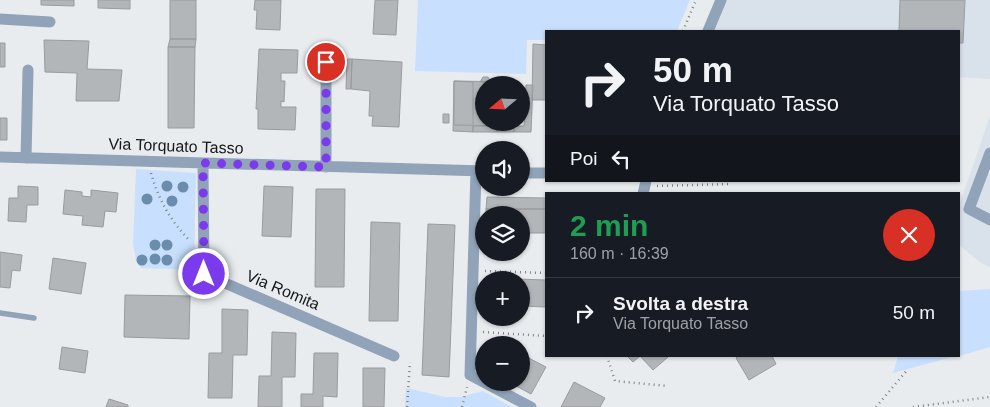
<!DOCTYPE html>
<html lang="it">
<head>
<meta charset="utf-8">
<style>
	body { margin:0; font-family:Arial,sans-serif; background:#242831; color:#f1f3f6; height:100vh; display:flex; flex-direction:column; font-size:19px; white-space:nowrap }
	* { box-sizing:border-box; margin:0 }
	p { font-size:16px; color:#9ea1a6 }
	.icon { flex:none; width:28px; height:28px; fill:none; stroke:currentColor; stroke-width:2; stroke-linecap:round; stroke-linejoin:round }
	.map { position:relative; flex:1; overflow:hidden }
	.panel { position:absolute; left:545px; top:192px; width:415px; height:165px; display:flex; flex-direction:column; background:#171b24; border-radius:0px; box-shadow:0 1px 4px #0004 }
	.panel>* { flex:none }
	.top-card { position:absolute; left:545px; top:30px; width:415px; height:152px; border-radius:0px; box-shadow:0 1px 4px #0004; background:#171b24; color:#f1f3f6; overflow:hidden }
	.needle { width:32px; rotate:251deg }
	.buttons { position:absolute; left:475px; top:76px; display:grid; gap:10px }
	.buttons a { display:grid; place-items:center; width:55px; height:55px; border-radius:50%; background:#171b24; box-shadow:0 1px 4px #0004; font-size:25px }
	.pin { position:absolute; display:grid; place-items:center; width:42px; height:42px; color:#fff; margin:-21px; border:2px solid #fff; border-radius:50%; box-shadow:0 1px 5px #0007 }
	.me { position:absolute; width:55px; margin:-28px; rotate:0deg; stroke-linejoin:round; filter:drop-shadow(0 0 4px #0008) }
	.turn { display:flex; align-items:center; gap:18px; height:105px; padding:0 25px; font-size:22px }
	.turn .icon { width:65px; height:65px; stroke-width:2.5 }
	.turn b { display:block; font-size:35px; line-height:42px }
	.then { display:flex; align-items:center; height:48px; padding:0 25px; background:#0003; gap:10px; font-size:19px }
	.round { display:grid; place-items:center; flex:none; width:52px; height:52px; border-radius:26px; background:#242831 }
	.headline { display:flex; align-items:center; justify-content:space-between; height:85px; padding:0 25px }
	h1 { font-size:30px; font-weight:700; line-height:38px; color:#1e9e55 }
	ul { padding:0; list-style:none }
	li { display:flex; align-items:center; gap:15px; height:70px; padding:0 25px; border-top:1px solid #363941 }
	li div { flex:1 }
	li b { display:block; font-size:19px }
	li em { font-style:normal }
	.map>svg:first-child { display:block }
	.built { fill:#d9e1eb }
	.green { fill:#c8e0fe }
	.building { fill:#b3b6b9; stroke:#999b9f }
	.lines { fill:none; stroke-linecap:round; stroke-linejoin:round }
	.path { stroke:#7f8183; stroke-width:2.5; stroke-dasharray:1 4; stroke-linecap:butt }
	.lane { stroke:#91a3b8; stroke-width:5.5 }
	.street { stroke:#91a3b8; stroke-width:11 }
	.tree { fill:#6a8cad }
	.route { stroke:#7c3aed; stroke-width:9; stroke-dasharray:0 16.2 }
	.labels { text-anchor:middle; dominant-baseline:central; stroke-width:4; stroke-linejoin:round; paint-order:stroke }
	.street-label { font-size:16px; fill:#161718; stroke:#e9ecef }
</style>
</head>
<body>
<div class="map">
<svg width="990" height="407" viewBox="0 0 990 407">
	<rect width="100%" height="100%" fill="#e9ecef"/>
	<path class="built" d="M724,0H990V79L959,77V31H712Z
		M990,116V267L981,263L959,245V206Z"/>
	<path class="green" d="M418,0H690L677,31H546V40H527L526,74L415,71Z
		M136,169L196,173L194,270L141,268L136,261L133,244Z
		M990,289V347L959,356V291Z
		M898,356H956L893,373Z
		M406,388L446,397H460L483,391L512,407H405Z"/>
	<path class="building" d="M41,0H74V6L41,5Z
		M98,0H130V9L98,8Z
		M170,0H196V39H170Z
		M255,0H281L280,30L256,29L257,10H254Z
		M375,0H398L396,35L373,34Z
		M900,0H965L963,43H959V31H899Z
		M170,39H196L195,47H168Z
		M44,40L89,41L87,69L122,70L119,101H76L77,73L45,72Z
		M0,43H5V67H0Z
		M533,44L546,45V100H532Z
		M168,47H195L194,128H168Z
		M259,49L298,50L297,73H281V81H285L284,102L281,101V107H296L295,130L258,129V109H256Z
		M347,59H352L351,89H346Z
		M352,59L402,62L399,127L372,126L373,116H369L370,91L351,89Z
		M483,77H488L491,82H480Z
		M454,81L515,82V85H484V122H514V126L454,125Z
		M454,81L473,82V132L453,131Z
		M498,82H515V85H498Z
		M526,85H533L531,132H514V126H524Z
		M443,114H449V123H443Z
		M0,118H7V140H0Z
		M497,122H514V132H497Z
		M473,126H497V132H473Z
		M18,186L38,187V205H27L26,222L8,221L9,198H18Z
		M264,186L293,187L291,237L262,236Z
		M316,189H345L344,287H315Z
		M65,190L82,192V196L91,197V190L118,193L116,212L105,211L103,227L82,225L83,216L63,214Z
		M487,197L546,198V209H486Z
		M486,209H546V233H521V215H486Z
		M371,222L400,223L398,321H369Z
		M428,224L455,225L449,377L422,375Z
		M0,252L22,255L20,271L12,270L10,288L0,287Z
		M53,258L86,263L81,294L49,289Z
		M486,278L546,280V307L521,306V280H486Z
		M125,295L190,296L189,339L124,337Z
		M222,309L248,310L247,355H233L232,398H208L209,353H222Z
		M272,332L296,333L295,377H282V407H258L259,376H271Z
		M62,347L88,351L85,373L59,369Z
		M314,353H338L337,397L323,396V407H301V394H313Z
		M521,354L546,367L531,394L509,382H521Z
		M627,356H667L668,357L653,370L640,356L633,362Z
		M738,356H772L776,364L749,380L736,358Z
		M363,368H385L384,407H363Z
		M574,382L605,398L600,407H561Z
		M109,399L128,405V407H106Z"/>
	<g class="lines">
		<path class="path" d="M683,31L696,0
			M151,173C159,201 170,220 190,241
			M657,186L731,184
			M485,271L546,273
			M483,332L546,336
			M607,356L615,381L668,386
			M407,407L410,362
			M462,407L467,387
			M876,407L908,369
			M913,407L990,397"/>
		<path class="lane" d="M0,313L34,318"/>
		<path class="street" d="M0,19L50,22
			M708,31L721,0
			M990,153L969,209L990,220
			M0,157L484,171
			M26,158L28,70
			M203,163L204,274L394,356
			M326,167V62
			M476,171L470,375L531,407
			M521,173H546
			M643,194L646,181"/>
	</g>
	<g class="tree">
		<circle cx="167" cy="186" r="5.5"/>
		<circle cx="183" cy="187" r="5.5"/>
		<circle cx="147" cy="199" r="5.5"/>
		<circle cx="172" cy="201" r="5.5"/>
		<circle cx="155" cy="245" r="5.5"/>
		<circle cx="167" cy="245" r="5.5"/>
		<circle cx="155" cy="259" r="5.5"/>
		<circle cx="142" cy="260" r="5.5"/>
		<circle cx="167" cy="260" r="5.5"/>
	</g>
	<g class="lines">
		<path class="route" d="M204,274L203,163L326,167V62"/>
	</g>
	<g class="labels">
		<g class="street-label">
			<text transform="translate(176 146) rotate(2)">Via Torquato Tasso</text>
			<text transform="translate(283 290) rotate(23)">Via Romita</text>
		</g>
	</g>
</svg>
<div class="buttons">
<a><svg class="needle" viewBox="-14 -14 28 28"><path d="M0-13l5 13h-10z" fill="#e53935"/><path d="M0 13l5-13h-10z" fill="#9ea1a6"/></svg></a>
<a><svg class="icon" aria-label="sound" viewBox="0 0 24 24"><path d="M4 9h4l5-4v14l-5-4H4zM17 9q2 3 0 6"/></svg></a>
<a><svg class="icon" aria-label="layers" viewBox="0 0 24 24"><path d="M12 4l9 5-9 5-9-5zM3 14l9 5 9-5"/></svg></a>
<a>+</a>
<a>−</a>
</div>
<div class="pin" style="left:326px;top:62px;background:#d93025"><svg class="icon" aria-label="arrive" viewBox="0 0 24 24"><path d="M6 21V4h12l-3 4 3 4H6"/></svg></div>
<svg class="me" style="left:204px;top:274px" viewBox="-20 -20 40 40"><circle r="17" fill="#7c3aed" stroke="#fff" stroke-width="3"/><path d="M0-11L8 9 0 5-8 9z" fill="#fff"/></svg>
<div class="top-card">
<div class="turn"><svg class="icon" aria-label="right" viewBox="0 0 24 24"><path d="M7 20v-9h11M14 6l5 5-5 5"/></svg><div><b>50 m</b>Via Torquato Tasso</div></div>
<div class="then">Poi<svg class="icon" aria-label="left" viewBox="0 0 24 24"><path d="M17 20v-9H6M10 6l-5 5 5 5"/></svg></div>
</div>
<section class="panel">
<div class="headline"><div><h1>2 min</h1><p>160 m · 16:39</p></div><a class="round" style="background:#d93025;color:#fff"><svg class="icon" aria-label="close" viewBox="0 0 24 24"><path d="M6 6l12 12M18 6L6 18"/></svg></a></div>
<ul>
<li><svg class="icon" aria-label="right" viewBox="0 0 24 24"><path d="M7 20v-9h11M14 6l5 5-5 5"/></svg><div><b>Svolta a destra</b><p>Via Torquato Tasso</p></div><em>50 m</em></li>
</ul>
</section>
</div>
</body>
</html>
